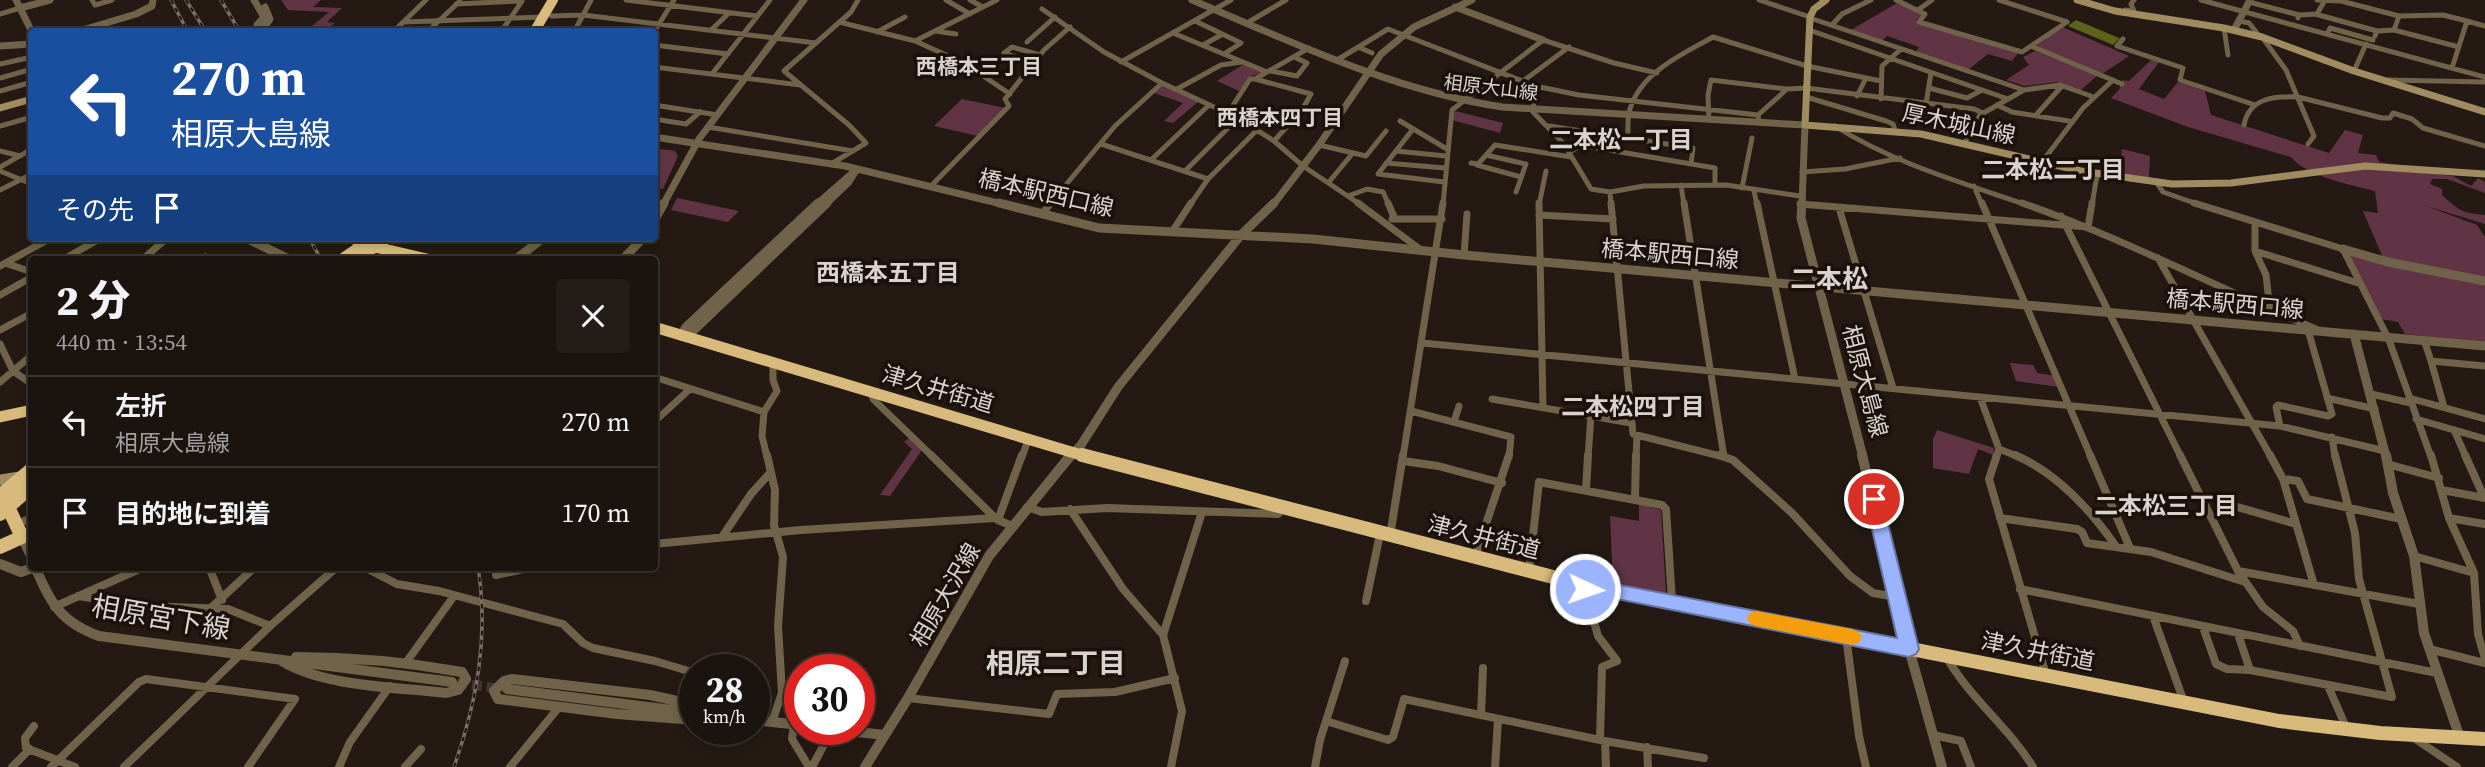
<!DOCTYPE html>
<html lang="ja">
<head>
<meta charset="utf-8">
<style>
	body { margin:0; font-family:"Source Serif 4","Noto Sans JP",serif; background:#241d17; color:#f1f3f6; height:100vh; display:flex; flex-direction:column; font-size:26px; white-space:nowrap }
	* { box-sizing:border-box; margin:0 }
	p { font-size:23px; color:#a09e9e }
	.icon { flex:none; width:38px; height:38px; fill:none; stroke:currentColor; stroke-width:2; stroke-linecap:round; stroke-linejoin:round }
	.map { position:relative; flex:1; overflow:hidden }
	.details { position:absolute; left:28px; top:256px; width:630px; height:315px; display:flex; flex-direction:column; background:#1b140e; border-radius:7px; box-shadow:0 4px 10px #0003,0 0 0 2px #39332e }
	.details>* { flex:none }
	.banner { position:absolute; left:28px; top:28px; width:630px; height:214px; border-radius:7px; box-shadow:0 4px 10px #0003,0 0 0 2px #39332e; background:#1a4fa0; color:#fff; overflow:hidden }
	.speed { position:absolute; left:679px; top:654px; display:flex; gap:14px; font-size:35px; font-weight:700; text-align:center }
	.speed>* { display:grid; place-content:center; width:91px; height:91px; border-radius:50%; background:#1b140e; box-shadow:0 4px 10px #0003,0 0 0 2px #39332e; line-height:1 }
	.speed small { font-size:18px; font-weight:400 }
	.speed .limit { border:10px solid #d22; background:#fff; color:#111 }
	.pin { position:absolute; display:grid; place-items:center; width:60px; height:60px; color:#fff; margin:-30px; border:4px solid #fff; border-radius:50%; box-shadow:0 2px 7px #0007 }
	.me { position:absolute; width:77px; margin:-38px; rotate:93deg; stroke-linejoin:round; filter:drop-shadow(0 0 5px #0008) }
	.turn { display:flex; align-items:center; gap:24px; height:147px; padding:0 28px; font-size:32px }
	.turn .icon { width:91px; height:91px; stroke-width:2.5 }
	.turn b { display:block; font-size:49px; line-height:60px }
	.then { display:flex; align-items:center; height:66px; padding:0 28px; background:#0003; gap:14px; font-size:26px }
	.round { display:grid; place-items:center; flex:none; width:74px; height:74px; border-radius:7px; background:#241d17 }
	.overview { display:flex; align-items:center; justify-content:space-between; height:119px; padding:0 28px }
	h1 { font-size:42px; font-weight:800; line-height:52px }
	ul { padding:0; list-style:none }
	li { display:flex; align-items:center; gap:21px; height:91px; padding:0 28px; border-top:2px solid #39332e }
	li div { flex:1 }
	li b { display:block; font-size:26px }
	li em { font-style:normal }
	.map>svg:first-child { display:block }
	.green { fill:#603444 }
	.water { fill:#5d631b }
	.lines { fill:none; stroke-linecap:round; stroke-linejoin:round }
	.tertiary-tunnel { stroke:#3f362f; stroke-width:10; stroke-dasharray:10 5; stroke-linecap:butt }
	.minor-far2 { stroke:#706349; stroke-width:5 }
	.minor-far1 { stroke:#706349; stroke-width:7 }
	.minor { stroke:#706349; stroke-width:8 }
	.tertiary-far2 { stroke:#706349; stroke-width:7 }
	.tertiary-far1 { stroke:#706349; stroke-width:9 }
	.tertiary { stroke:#706349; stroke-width:10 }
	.secondary-far1 { stroke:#a18c62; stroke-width:7 }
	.secondary { stroke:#a18c62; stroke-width:11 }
	.trunk-far2 { stroke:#d8ba7c; stroke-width:10 }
	.trunk-far1 { stroke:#d8ba7c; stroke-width:11 }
	.trunk { stroke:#d8ba7c; stroke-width:14 }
	.rail-casing { stroke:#786f69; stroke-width:3.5 }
	.rail { stroke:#1b110a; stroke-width:2; stroke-dasharray:4.5; stroke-linecap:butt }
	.trunk-bridge { stroke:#d8ba7c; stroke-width:11 }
	.route { fill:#9bb4fd; stroke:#6575a4; stroke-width:2 }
	.slow { fill:#f59e0b }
	.labels { text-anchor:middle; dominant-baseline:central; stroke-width:7; stroke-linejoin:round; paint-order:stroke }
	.far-street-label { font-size:19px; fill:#d9d2cd; stroke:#1b110a }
	.far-neighbourhood-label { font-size:21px; font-weight:bold; fill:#d9d2cd; stroke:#1b110a }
	.street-label { font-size:23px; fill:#d9d2cd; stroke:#1b110a }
	.neighbourhood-label { font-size:24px; font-weight:bold; fill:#d9d2cd; stroke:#1b110a }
	.quarter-label { font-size:26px; font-weight:bold; fill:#d9d2cd; stroke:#1b110a }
	.near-street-label { font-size:28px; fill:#d9d2cd; stroke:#1b110a }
	.near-neighbourhood-label { font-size:28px; font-weight:bold; fill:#d9d2cd; stroke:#1b110a }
</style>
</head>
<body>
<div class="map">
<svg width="2485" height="767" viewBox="0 0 2485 767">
	<rect width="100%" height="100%" fill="#241a13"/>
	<path class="green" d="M281,0H321L313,7L342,8L327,22L335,23L325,31H316L321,27L312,26L329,12L288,10Z
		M1897,3L1923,14L1916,20L1919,22L2019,52L2012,61L1988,54L1968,70L1916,52L1919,47L1887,36L1882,41L1851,30Z
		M2062,27L2129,56L2102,74L2035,47Z
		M2035,51L2098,75L2081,90L2057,82L2024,86L2006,80L2029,65L2023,57Z
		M2151,60L2159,62L2139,89L2164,99L2178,82L2205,91L2211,115L2329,153L2345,130L2363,135L2358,153L2376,155L2379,162L2421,168L2425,173L2453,176L2471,186L2478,178L2485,182V193L2447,179H2432L2430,184L2442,189V195C2459,210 2461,213 2485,215V224L2426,206L2477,225L2485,237V278L2383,258L2363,211L2378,213L2375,191C2353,186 2304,175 2291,157L2188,127L2111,98L2119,90L2122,80L2129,81Z
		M1244,64L1263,72L1249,77L1239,91L1217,81Z
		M1165,84L1198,102L1173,123L1164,121L1183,103L1154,93Z
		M962,99L1006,108L978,136L934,126Z
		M1455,111L1503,123L1500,133L1452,120Z
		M654,148L675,151L678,156L663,189L655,187Z
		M2122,149L2150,156L2149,178L2118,174Z
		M677,198L739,211L728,222L671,210Z
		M2349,255L2485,284V343L2405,334L2398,322L2381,319Z
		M2010,363L2033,365L2037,373L2056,376L2060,387L2016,381Z
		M1937,430L1994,448L1993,455L1978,449L1969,474L1933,468V439Z
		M909,438L922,450L890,496L880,495L912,449L904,442Z
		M1639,504L1661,510L1666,593L1663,595L1613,585L1610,516L1639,521Z"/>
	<path class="water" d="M2076,20L2119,38H2120L2113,45L2068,26Z"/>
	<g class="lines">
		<path class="tertiary-tunnel" d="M457,683L502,689"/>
		<path class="minor-far2" d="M92,0L95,5L112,0
			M626,0L757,16
			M946,0L970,14
			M970,0L983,7
			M1759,0L1810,17
			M1896,0L1925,14L1919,22L2022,52L2067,22
			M1999,0L2067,22
			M2201,0L2485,77
			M2317,0L2341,1L2399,16L2443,15L2467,21L2452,68
			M2249,2L2299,15
			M456,4L521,1
			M1042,9L1104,52L1162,83L1115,126L1049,205
			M1918,10L1932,0
			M2125,10L2134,11L2131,4L2134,0
			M0,14L20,8
			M2315,14L2377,31
			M551,16L583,15L816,43
			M1810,18L2024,90
			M2298,18L2299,15L2317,14L2324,2
			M1195,21L1241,43L1224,54
			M2239,21L2249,23L2257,33
			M2467,21L2485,26
			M403,22L543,17
			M839,22L915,41L964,63L1010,94
			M1247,23L1286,0
			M1832,25L1842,14L1871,0
			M2224,28L2228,55
			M711,30L729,13
			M1809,30L2008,99
			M2394,30L2459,47
			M935,31L956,34
			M393,32L426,0
			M427,32L460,1
			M501,32L522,1
			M574,32L591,0
			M654,32L674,0
			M877,32L905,17
			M1173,33L1267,72
			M2327,34L2330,28L2373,40
			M2375,36L2377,31L2394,30L2399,16
			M2262,37L2286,70L2314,136L2308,144
			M2123,39L2117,46L2183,68L2180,80L2255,105
			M915,41L997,0
			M1027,42L1055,17
			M654,45L728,54
			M1203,45L1221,35
			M1358,47L1372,53
			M2033,47L2122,84
			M1337,60L1388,29L1535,86L1533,112L1564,144L1591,189L1610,192L1644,186L1726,185L1800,196
			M1121,62L1231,0
			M1034,63L1004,53L1012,47L1040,55
			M0,64L32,57
			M1807,66L1881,81
			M654,67L800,85
			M1271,71L1297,76L1307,63L1294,57
			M2354,71L2366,44
			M712,74L770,0
			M0,78L32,69
			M1255,79L1311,94L1302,110L1274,141
			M2388,80L2485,82
			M1523,81L1569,47
			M1162,83L1238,118L1274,141L1303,166L1361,205
			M1535,86L1579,95L1758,115
			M1929,88L1967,98L1982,90
			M1177,89L1221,65L1242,62
			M0,91L32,82
			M1857,96L1866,78
			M1806,97L1886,121L1893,124L1895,130
			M2298,97L2382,118H2390L2393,113L2412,119L2423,128L2485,146
			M1881,99L1882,66L1901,49
			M1926,104L1931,73
			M654,105L718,115
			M1997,105L2012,112L2069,121
			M1228,113L1250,79H1255L1309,48
			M2036,115L2062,86
			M654,119L686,124L700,112
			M1709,120L1708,95L1711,80L1787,89
			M1400,121L1447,149
			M1759,122L1758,115L1787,89L1806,88L1974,109L1983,113
			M2244,125C2249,98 2274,96 2297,97
			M0,126L32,117
			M1549,126L1693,148L1691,164
			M1835,126C1893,163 1963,183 2027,205
			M708,127L853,151
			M1413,129L1378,174L1444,182
			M1596,133L1591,147L1715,168V185
			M1628,137C1628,128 1627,117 1630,109C1641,72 1683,54 1713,37L1807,66
			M1965,142L1980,115L2024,90L2060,85L2091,96
			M1101,144L1208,179
			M1319,145L1366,156L1386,131
			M0,151L20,156
			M1396,151L1446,156
			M1570,152L1581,145L1591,147
			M1486,155L1526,164L1516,192
			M1151,160L1209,105
			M2042,162L2083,108L2113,80
			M1386,163L1445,168
			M1471,163L1478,164L1495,145L1571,157
			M831,164L866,143L849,125L784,71L851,12L858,0
			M1477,165L1521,177
			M0,167L32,149
			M0,171L32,184
			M1185,171L1238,118
			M1802,172L1845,169L1900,158
			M1329,182L1352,154
			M2157,183L2163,192L2200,205
			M1681,185L1684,205
			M931,186L1009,106L1005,99L1044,50L1070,27
			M1974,186L1982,205
			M1742,188L1752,138
			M0,190L32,174
			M1754,191L1757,205
			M1610,192L1611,205
			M1348,196L1367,189L1383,192L1389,205
			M1800,204L1816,205
			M1190,205L1208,179L1257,130
			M1443,205L1452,110L1543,40L1614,63L1657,73
			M1539,205L1546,171
			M2092,205L2097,175"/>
		<path class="minor-far1" d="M1358,203L1421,250
			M1388,203L1395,219
			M1539,203L1543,407
			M1611,203L1633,434L1724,457
			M1684,203L1724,457
			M1757,203L1795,379
			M1982,203L2091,457
			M2022,203C2123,238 2218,288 2316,329
			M2194,203L2343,249L2389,340L2431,457
			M1800,204L2088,227L2092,203
			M1839,208L1893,388
			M1042,214L1051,203
			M1539,215L1613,219
			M2061,216L2181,457
			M1392,219H1442
			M2255,222V251L2266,275L2270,310
			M1172,232L1191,203
			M2255,251L2358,283
			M1464,255L1467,214
			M2158,258L2271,457
			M64,259L101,238
			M143,259L167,238
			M202,259L205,257
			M5,263L32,272
			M0,266L51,238
			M0,295L32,277
			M0,330L32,313
			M2424,340L2431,361L2485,366
			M1422,343L2280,426L2385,451
			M0,344L13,371L32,384
			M2431,361L2444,407
			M654,377L764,412L762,436L767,457
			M0,382L32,355
			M872,393L873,399L933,457
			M2371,394L2411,403
			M1980,397L1999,449L1996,457
			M2327,398L2375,409
			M2409,398L2485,419
			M1492,399L1631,423
			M1411,411L1511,437L1509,457
			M764,412L777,391L773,380V364
			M2416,419L2485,439
			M654,422L690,389
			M1454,422L1459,406
			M2280,426L2276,407L2278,405L2328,416L2332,414L2308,330
			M2454,430L2466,457
			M2332,437L2335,457
			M1999,449L2019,457
			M1022,457L1028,440
			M1403,457L1443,203
			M1588,457L1591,415
			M1636,457L1637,436"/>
		<path class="minor" d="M767,455L775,490L774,525L783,557L778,626L782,693L772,722
			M931,455L995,518
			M1719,455L1733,460L1792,513L1850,576L1873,593L1896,597
			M1997,455L1989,479L2046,675
			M2015,455C2057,473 2089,508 2115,545
			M2090,455L2130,548
			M2180,455L2238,571L2263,607L2293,631L2300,646
			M2270,455L2283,479L2314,585
			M2431,455L2449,518L2474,573L2478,634L2485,659
			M2465,455L2484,497
			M1403,461L1438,466L1502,483
			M2387,464L2439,478
			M2283,479L2298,481L2307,499L2401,519
			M1586,490L1588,455
			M2442,490L2485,498
			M1635,500L1636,455
			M2227,504L2296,524
			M1027,507L1042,512L1107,508L1278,514L1282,509
			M1070,509L1123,589L1163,635L1182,711L1171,767
			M2000,518L2077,529L2082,532L2087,543L2151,552L2245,582
			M2449,518L2485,524
			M17,524L32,518
			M1012,526L998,520L1022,455
			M1390,536L1403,455
			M722,537L751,494L770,473
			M654,544L801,530L995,518L998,520
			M2414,556L2474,573
			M1475,557L1509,455
			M209,567L222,600
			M364,567L397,584L439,591L563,624L583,643L593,648L655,661L695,673
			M512,567L510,572L532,567
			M1529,571L1539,482L1662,505L1666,509L1672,601
			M2238,571L2419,604
			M496,575L510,572
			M1584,585L1598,636L1617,661L1602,667L1600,740
			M2020,589L2437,673
			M78,596L146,606L228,609L270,626
			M1366,601L1380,534
			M54,607L144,567
			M212,607L255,567
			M2153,616L2184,702
			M2203,627L2216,664L2227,669L2250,670
			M2238,634L2250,670L2392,697L2359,579L2355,533L2335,455
			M1163,635L1202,512
			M1846,636L1859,736L1866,767
			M2429,649L2485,663
			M1946,656C1969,698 2008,726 2033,767
			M405,664L454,596
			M2328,686L2346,727
			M908,698L1049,714L1057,694L1115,692L1175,678
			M754,703L757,708L754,718
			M1481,715L1483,668
			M1326,721L1388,740L1393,737L1404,699L1605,741L1704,758
			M794,724L792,739L809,767
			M34,726L25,738L26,748L75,767
			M1933,735L1961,741L1971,767
			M2414,738L2457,767
			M1605,741L1606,767
			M1647,747L1648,767
			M12,767L30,749
			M51,767L139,682L146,679L295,699L248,767
			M124,767L270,626L337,567
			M339,767L350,742L390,686
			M405,767L421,749
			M510,767L559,707
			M812,767L827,739
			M1315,767L1320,740L1345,661
			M1495,767L1498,720"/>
		<path class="tertiary-far2" d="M16,0L32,32
			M254,0L264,17L257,25L258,32
			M1192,0C1294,43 1392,90 1502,107L1805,125L1802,205
			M1455,7L1543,40
			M20,8L50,0
			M2234,30L2250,0
			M76,32L136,14L152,6L153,0
			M261,32L270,19L265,7
			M0,46L32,44
			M654,137L845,166L1006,205
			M663,205L699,139L804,0
			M816,205L856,170
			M825,205L848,183L857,169
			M1273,205L1319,145L1381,54L1414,27L1472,0"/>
		<path class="tertiary-far1" d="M999,203L1099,228L1313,239L1464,255L2485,346
			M1802,203L1801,218L1863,457
			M654,221L664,203
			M246,238L289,259
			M2343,249L2388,262L2485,281
			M516,259L543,238
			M623,259L643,238
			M2354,334L2386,457
			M681,336L694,330L827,203
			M681,336L686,327L818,203
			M1070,457L1081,445L1118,387L1241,235L1274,203"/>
		<path class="tertiary" d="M1862,455L1911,656L1942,767
			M2386,455L2393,493L2414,556L2424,633L2460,738
			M22,537L32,558
			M0,564L21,572L35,567C51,603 60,622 99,636L452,682
			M282,661C324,687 397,687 446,693L458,690L466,679L462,672C407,662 352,657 296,657
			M507,689L695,713
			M695,705L650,695L512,679L504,681L494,691L498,699L617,714L695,720
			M754,720L800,725
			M838,730L885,735
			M865,767L908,698L989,556L1071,455"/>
		<path class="secondary-far1" d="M1826,0L1814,9L1810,17L1805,125L1921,134L2081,171L2172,184L2231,183L2365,166L2485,174
			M2077,0L2115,11L2224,28L2262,37L2354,71L2485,112
			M0,108L32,99"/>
		<path class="secondary" d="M0,480L20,477"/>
		<path class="trunk-far2" d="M534,32L553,0"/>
		<path class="trunk-far1" d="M358,243L427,259
			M358,259L387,238
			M654,327L1088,457
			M0,417L32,410"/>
		<path class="trunk" d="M1082,455L1584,585L2279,721L2380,733L2485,739
			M0,496L32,469
			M0,514L32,486
			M0,547L22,537L2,494"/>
		<g class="rail-casing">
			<path id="rail" d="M171,0L188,32
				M186,0L206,32
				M221,0L240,32
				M309,238L321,259
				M454,767C477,701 489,637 478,567"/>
		</g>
		<use href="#rail" class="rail"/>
		<path class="trunk-bridge" d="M342,259L373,238"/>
	</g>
	<path class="route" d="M1874,492L1880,494L1882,499L1919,649L1916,654L1909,657L1592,594L1585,596L1578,594L1576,589L1578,580L1584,578L1897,638L1865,499L1867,494Z"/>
	<path class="slow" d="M1756,611L1852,629L1859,632L1862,637L1859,643L1852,645L1756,626L1750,624L1747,618L1750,613Z"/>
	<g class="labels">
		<g class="far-street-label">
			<text transform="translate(1491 87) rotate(7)">相原大山線</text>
		</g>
		<g class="far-neighbourhood-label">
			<text x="979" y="66">西橋本三丁目</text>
			<text x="1280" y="117">西橋本四丁目</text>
		</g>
		<g class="street-label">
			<text transform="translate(1959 124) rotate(12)">厚木城山線</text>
			<text transform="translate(1046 193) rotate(13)">橋本駅西口線</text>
			<text transform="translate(1670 254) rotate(5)">橋本駅西口線</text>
			<text transform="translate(2235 304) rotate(5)">橋本駅西口線</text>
			<text transform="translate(1865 381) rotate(75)">相原大島線</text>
			<text transform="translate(938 389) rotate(16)">津久井街道</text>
			<text transform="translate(1484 537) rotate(14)">津久井街道</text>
			<text transform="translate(945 595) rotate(-60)">相原大沢線</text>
			<text transform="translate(2038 651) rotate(11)">津久井街道</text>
		</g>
		<g class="neighbourhood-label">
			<text x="1621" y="139">二本松一丁目</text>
			<text x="2053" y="169">二本松二丁目</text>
			<text x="888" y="272">西橋本五丁目</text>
			<text x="1633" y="406">二本松四丁目</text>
			<text x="2166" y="505">二本松三丁目</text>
		</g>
		<g class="quarter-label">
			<text x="1829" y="279">二本松</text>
		</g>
		<g class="near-street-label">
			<text transform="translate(161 617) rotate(10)">相原宮下線</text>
		</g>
		<g class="near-neighbourhood-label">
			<text x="1056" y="663">相原二丁目</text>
		</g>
	</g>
</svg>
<div class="speed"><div>28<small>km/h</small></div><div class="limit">30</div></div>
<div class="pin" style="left:1874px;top:499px;background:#d93025"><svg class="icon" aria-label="arrive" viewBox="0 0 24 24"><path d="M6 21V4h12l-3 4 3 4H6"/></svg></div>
<svg class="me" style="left:1585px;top:589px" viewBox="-20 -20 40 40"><circle r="17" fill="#9bb4fd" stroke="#fff" stroke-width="3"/><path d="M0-11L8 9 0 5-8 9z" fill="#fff"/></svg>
<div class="banner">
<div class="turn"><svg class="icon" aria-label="left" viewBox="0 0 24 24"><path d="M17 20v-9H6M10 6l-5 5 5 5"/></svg><div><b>270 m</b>相原大島線</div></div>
<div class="then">その先<svg class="icon" aria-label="arrive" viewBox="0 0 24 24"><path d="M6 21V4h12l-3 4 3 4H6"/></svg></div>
</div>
<section class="details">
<div class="overview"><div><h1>2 分</h1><p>440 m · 13:54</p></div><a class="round"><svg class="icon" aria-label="close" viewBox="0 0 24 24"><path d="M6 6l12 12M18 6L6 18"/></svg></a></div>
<ul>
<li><svg class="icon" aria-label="left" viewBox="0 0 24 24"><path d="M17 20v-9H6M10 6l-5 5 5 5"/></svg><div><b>左折</b><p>相原大島線</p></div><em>270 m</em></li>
<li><svg class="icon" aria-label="arrive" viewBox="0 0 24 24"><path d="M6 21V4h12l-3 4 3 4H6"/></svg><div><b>目的地に到着</b></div><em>170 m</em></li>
</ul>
</section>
</div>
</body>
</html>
